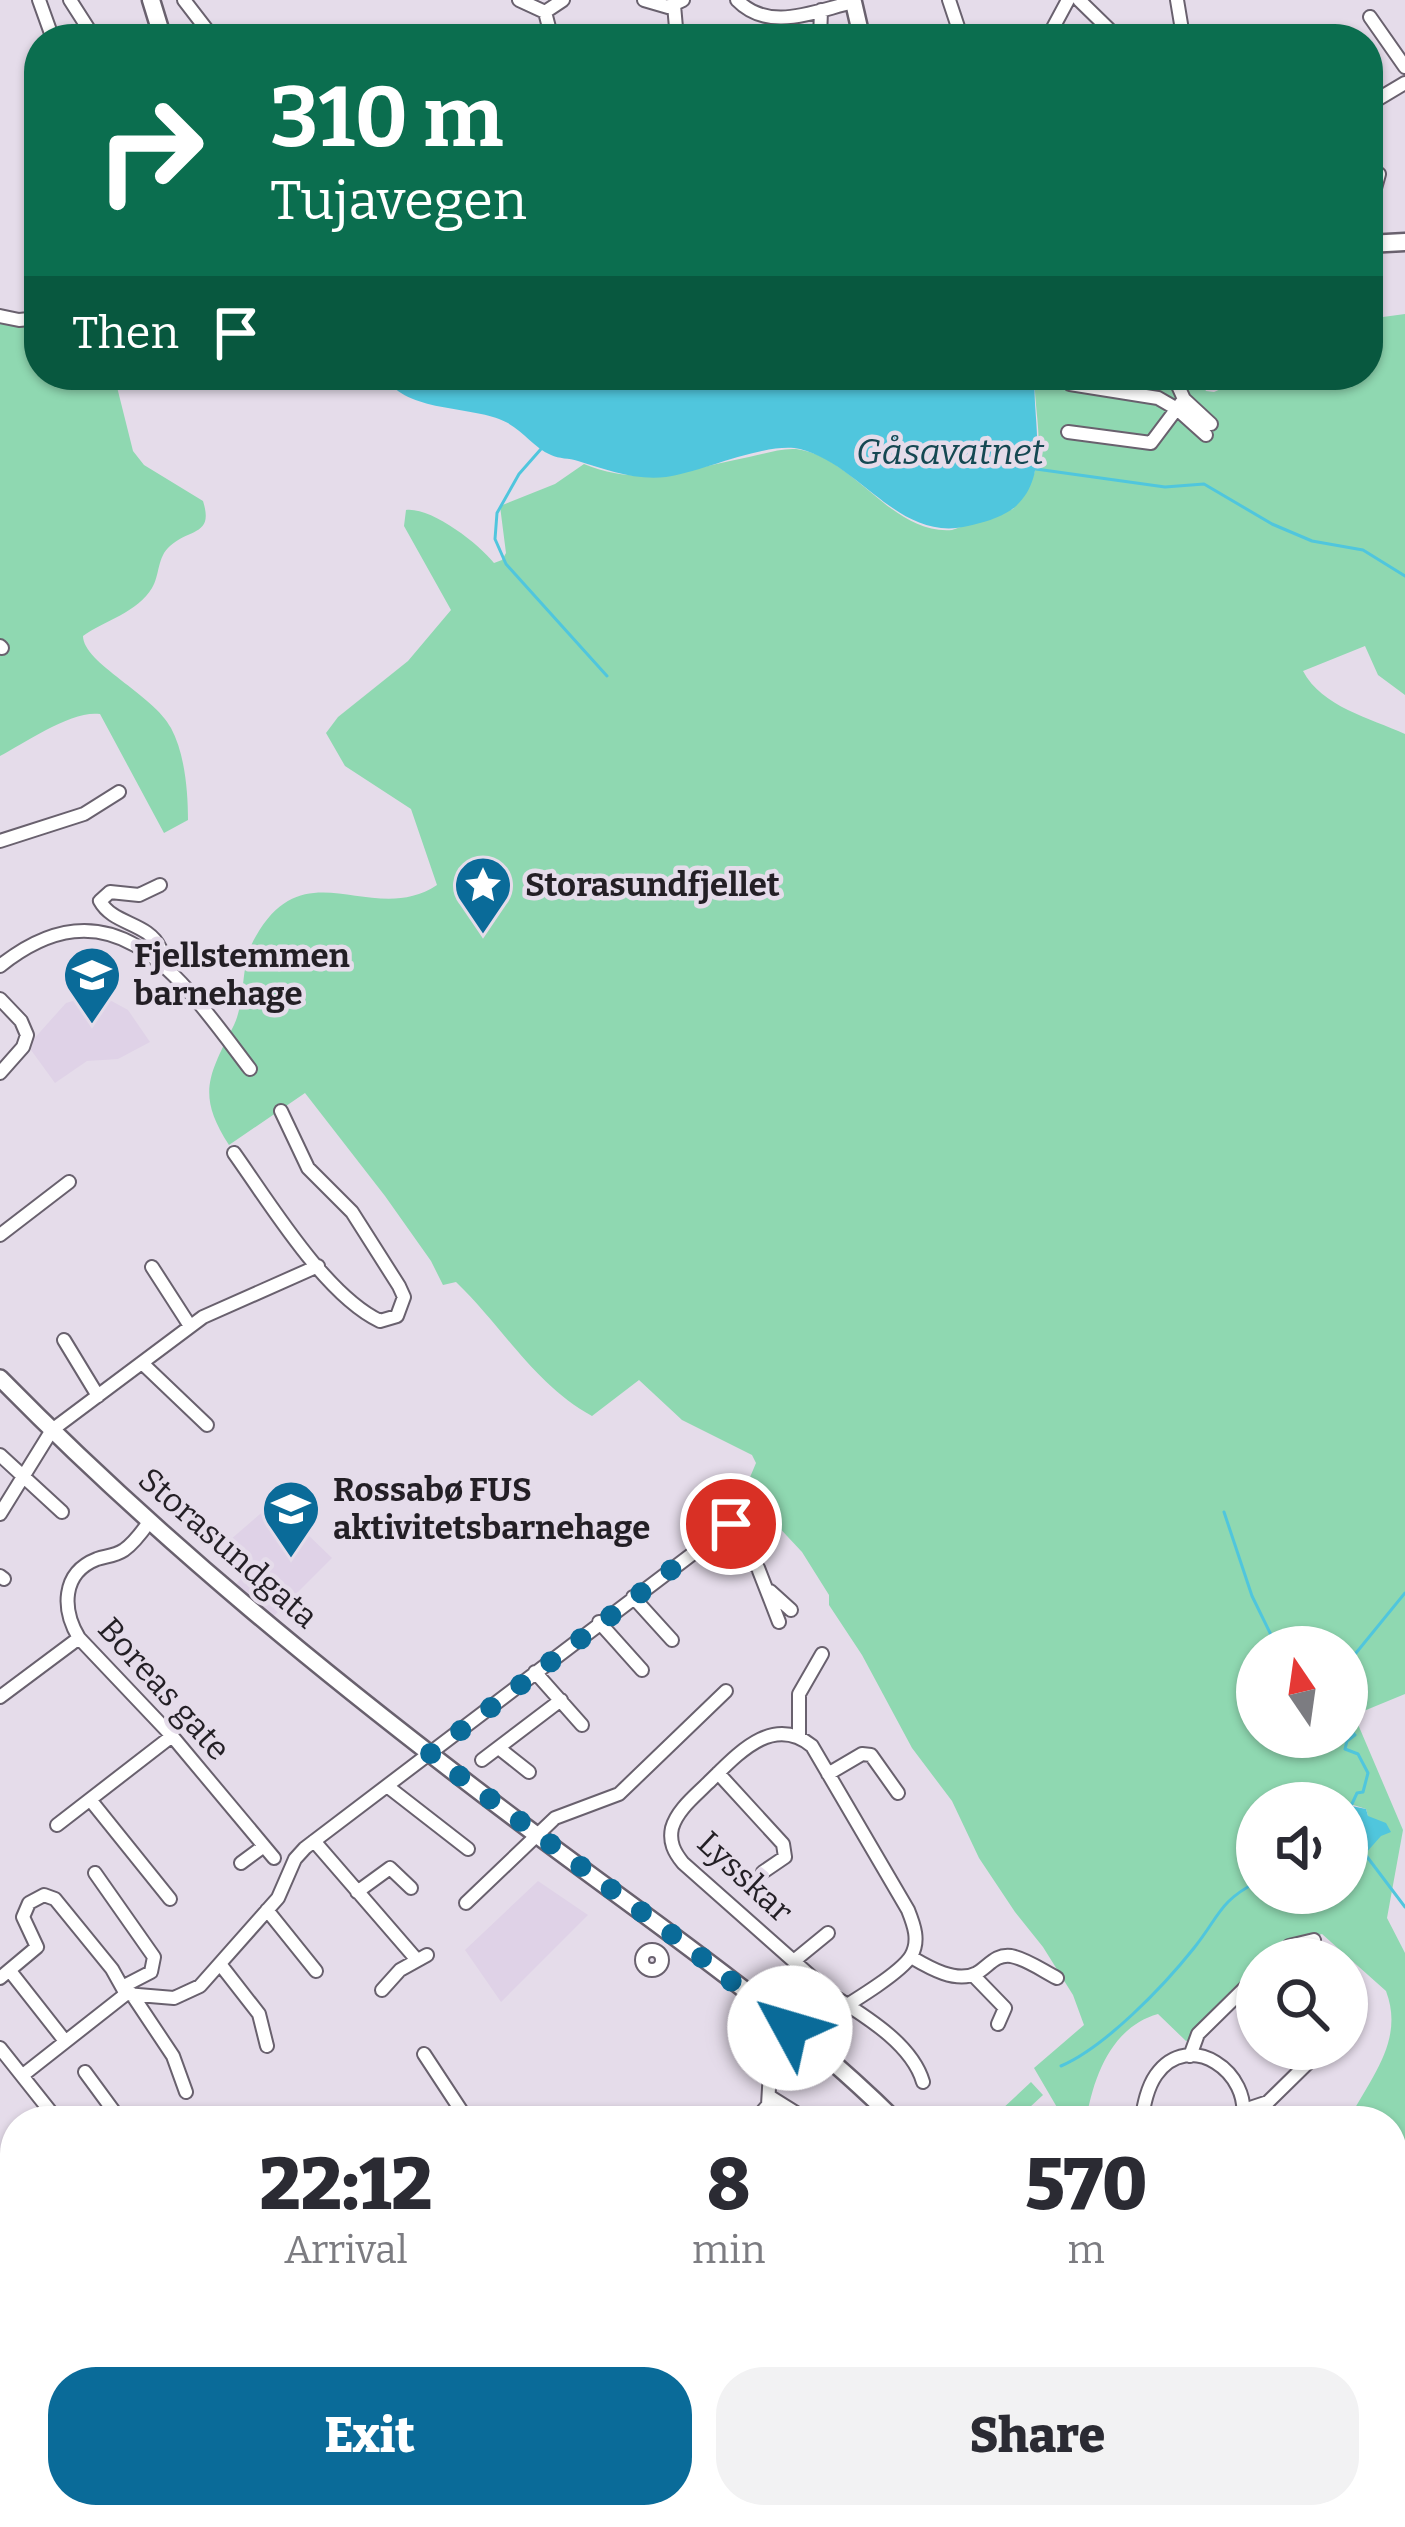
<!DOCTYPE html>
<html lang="en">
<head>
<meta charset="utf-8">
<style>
	body { margin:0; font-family:Bitter,serif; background:#f2f2f3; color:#2b2b33; height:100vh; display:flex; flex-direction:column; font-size:45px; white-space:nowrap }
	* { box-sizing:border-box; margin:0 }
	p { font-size:39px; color:#7c7c81 }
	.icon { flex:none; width:66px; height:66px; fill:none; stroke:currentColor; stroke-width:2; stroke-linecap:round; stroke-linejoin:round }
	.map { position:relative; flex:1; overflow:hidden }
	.panel { position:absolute; left:0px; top:2106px; width:1407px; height:423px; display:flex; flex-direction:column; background:#fff; border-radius:48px 48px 0 0; box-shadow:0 3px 9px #0004 }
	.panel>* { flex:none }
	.banner { position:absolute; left:24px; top:24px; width:1359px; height:366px; border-radius:48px; box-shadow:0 3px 9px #0004; background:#0b6e4f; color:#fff; overflow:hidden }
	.needle { width:78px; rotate:347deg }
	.buttons { position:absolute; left:1236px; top:1626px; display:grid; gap:24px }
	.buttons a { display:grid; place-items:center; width:132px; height:132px; border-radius:50%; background:#fff; box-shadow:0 3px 9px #0004; font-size:60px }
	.pin { position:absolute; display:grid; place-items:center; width:102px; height:102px; color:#fff; margin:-51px; border:6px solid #fff; border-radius:50%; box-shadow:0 3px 12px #0007 }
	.me { position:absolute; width:132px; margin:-66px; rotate:309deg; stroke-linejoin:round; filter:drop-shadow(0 0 9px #0008) }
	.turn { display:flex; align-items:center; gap:42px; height:252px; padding:0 48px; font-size:54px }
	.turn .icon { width:156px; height:156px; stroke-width:2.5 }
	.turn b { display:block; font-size:84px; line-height:102px }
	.then { display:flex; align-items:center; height:114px; padding:0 48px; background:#0003; gap:24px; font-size:45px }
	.eta { display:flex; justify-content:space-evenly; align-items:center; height:204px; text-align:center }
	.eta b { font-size:72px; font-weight:800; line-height:84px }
	.button { display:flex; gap:24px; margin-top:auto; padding:24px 48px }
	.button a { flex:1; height:138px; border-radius:48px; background:#0a6b99; color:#fff; font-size:48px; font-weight:800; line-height:138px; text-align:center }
	.button a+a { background:#f2f2f3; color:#2b2b33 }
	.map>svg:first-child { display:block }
	.built { fill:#dfd2e7 }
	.green { fill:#8fd8b1; fill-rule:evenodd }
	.water { fill:#50c6dd }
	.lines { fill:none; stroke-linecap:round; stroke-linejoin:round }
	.stream { stroke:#50c6dd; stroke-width:3 }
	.minor-casing { stroke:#69616e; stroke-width:16 }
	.tertiary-casing { stroke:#69616e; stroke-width:20 }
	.secondary-casing { stroke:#69616e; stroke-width:21 }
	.minor { stroke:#fff; stroke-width:12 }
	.tertiary { stroke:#fff; stroke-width:15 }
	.secondary { stroke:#fff; stroke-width:16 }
	.route { stroke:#0a6b99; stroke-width:21; stroke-dasharray:0 37.8 }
	.labels { text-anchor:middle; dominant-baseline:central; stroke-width:9; stroke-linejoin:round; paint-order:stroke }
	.poi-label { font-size:33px; font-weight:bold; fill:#231f25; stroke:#e5dcea; text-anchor:start }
	.street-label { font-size:33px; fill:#231f25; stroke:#e5dcea }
	.water-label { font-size:36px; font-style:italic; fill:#154852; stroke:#e5dcea }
</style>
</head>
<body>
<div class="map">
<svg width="1405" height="2527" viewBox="0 0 1405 2527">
	<rect width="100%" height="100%" fill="#e5dcea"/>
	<path class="built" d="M86,997L106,998L128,1010L150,1042L118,1059L87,1061L55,1083L31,1050L32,1041L66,1003Z
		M274,1502L332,1558L270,1620L233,1588L255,1562L230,1540Z
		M538,1881L588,1915L501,2002L465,1950Z"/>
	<path class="green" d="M39,313V375H114L133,451L144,465L203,501C214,536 190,528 170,546C157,557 160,575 152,588C138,612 104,621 83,636C83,663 154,695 171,728C185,754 188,792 188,820L164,833L100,714C72,710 26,742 0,756V314Z
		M1405,314V695L1378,675L1365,646L1303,671C1322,707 1370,718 1405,734V1694L1354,1715L1403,1830L1387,1918L1405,1953V2303L1392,2308V2121H1348C1370,2078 1405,2041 1386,1991L1322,1934C1298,1940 1282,1959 1257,1959V1980L1206,2035L1186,2041L1158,2014C1111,2027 1093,2078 1086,2121H1065L1034,2068L1084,2025L1073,1995L1043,1947L1015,1912L979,1858L952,1801L912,1748L862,1655L829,1605V1595L802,1552L773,1521L748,1482L756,1463L752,1455L682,1420L639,1380L592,1416C534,1384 503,1327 456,1282L443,1285L431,1261L385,1196L305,1093L229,1145C196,1094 209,1075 234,1025C247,997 239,964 256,936C306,848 372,928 437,885L411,809L345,766L326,733L338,717L408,661L451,610L404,526L406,510C431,507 478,543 494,563L502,560L506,553L500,506L555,484L584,464C645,489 690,468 749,457C764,454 781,448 796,449C854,456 891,535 952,530L1013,509C1020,498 1029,486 1034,474C1045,444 1033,406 1035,375H1197L1206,391L1214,392L1243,379L1274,386L1303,377L1320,386L1372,373L1368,319ZM1257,1647H1347V1737H1257ZM1257,1803H1347L1366,1809L1368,1816L1357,1862L1347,1860V1893H1257Z
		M1031,2082L1043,2095L1015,2121H1009L1000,2111Z
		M236,2514H282L294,2527H216Z
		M740,2514H879L871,2519L874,2527H726Z"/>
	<path class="water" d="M384,375H1035C1031,418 1053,480 1011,510C999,518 982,523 968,526C899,543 862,465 800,449C767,441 699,473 666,477C636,481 604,469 578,461C569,458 559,459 551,455C531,446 521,427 499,419C465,406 402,411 384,375Z
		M1347,1805L1366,1809L1368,1816L1386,1823L1391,1832L1381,1836L1357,1863L1347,1860Z"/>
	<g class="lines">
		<path class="stream" d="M541,449L519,474L497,513L495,539L506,564L607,676
			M1036,469L1165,487L1204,484L1272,524L1312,541L1363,550L1405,576
			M1224,1512L1252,1596L1277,1647
			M1347,1664L1405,1593
			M1347,1727L1355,1735L1347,1741L1345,1749L1358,1754L1368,1773L1363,1792L1357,1793L1351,1806
			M1365,1854L1405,1907
			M1061,2066C1105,2047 1163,1987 1194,1948C1219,1917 1219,1901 1257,1882"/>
		<g class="minor-casing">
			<path id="minor" d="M39,0L53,39
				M70,0L95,39
				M184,0L214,39
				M519,0L545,12L552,39
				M644,0L668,7L683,0
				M737,0C769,33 814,11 854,2
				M949,0L962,39
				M1079,0L1119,39
				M1177,0L1182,30L1179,39
				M674,5L677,39
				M545,12L563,0
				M1370,17L1405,67
				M349,39L354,34
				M820,39L821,10
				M1047,39L1068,0
				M1368,105L1405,83
				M1368,213L1379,174
				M36,267L39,266
				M0,316L19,320L39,318
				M1091,375L1118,380L1178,375
				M1174,377L1184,399L1211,424
				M1070,384L1158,398L1177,409L1206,435
				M1068,432L1151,443L1184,399
				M0,646L2,648
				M0,841L84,814L119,792
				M155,956L160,948C148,922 113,925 100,901L110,892L139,895L160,885
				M0,966C116,873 185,984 250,1069
				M0,999L21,1021L27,1035L23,1047L0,1073
				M234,1153C269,1202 325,1295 380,1321L397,1316L404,1297L399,1286L352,1212L308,1168L281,1111
				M0,1235L69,1182
				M152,1267L190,1326
				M64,1340L98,1396
				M142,1363L207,1425
				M0,1455L62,1512
				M0,1514L52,1430L203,1317L318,1266
				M149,1522C142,1532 134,1543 124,1550C115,1556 106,1556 97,1559C61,1573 62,1610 79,1638L172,1736L274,1858
				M723,1529L758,1568L779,1622
				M0,1576L4,1579
				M770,1591L791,1610
				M633,1597L672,1640
				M599,1622L642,1670
				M535,1672L582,1725
				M0,1697L79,1638
				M799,1737V1694L822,1654
				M500,1749L529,1772
				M482,1760L561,1700
				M718,1773L783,1844L785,1857L763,1872
				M828,1774L862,1754L871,1755L898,1793
				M387,1786L468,1849
				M92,1802L170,1899
				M57,1825L172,1736
				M314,1841L417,1960
				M241,1863L264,1846
				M95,1873L154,1957L151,1972L124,1986
				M357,1892L390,1868L411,1888
				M466,1903L555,1818L619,1794L726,1691
				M267,1910L316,1971
				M642 1960a10 10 0 1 1 20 0a10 10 0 1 1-20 0Z
				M911,1957C928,1967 956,1984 977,1973C989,1966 995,1954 1011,1956C1027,1959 1043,1971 1057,1978
				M1274,1959L1289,1946L1314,1940
				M795,1960L828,1933
				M220,1964L259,2014L267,2046
				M10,1971L65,2041
				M973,1975L1005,2008L998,2024
				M0,1978L37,1947L23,1917L29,1903L44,1895L55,1899L112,1969L126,1994
				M382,1990L400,1970L427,1955
				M131,1993L173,2056L186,2092
				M1347,2024L1353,2018
				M0,2048L58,2121
				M424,2054L468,2121
				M1190,2056L1198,2034L1257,1976
				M85,2072L121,2121
				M23,2075L126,1994L174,1998L200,1986L278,1898L295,1859L305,1848L741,1517
				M769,2096L809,2121
				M1244,2110L1268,2102L1322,2049
				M754,2121L768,2105L771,2054C800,2031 896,1981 911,1956C920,1941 914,1925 908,1910L812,1746C772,1713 736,1756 708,1783C695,1796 677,1810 672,1828C669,1842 674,1852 683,1863L832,1995C865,2016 912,2044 923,2082
				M1141,2121C1144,2105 1147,2088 1156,2075C1189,2028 1253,2073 1242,2121
				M15,2216V2227
				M1392,2373L1405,2364
				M0,2404L12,2423L0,2448
				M1392,2406L1405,2419
				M0,2479L15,2494
				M29,2514L39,2527
				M449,2514L460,2527
				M625,2514L644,2527
				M1206,2514V2527
				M1355,2514L1380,2525L1405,2514
				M576,2523L589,2514"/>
		</g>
		<g class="tertiary-casing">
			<path id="tertiary" d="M853,0L862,39
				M0,1378C160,1541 336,1684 518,1821C646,1918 782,2008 896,2121
				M99,2514L121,2518L136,2527
				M1100,2514L1105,2527
				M44,2527L76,2514"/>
		</g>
		<g class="secondary-casing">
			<path id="secondary" d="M151,0L163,39
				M1368,244L1405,242
				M0,2314L15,2329
				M138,2514L148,2527"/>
		</g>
		<use href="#minor" class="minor"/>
		<use href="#tertiary" class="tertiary"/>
		<use href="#secondary" class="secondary"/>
	</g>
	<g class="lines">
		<path class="route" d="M731,1524L430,1754L686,1945L790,2028"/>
	</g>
	<defs>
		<g id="sight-pin" transform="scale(3)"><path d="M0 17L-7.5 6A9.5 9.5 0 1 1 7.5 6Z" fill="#0a6b99" stroke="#e5dcea"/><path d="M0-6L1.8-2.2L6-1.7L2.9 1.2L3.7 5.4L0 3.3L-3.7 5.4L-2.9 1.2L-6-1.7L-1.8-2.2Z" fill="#fff"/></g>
		<g id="school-pin" transform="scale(3)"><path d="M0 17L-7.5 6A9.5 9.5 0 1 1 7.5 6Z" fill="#0a6b99" stroke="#e5dcea"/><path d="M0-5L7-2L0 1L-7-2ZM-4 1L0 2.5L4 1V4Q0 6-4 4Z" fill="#fff"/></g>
	</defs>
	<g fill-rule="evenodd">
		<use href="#sight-pin" x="483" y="885"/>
		<use href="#school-pin" x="92" y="975"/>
		<use href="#school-pin" x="291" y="1509"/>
	</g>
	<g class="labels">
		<g class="poi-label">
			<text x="525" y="885">Storasundfjellet</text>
			<text x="134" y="956">Fjellstemmen<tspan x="134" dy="38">barnehage</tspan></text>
			<text x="333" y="1490">Rossabø FUS<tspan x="333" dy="38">aktivitetsbarnehage</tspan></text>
		</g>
		<g class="street-label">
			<text transform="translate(228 1548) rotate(41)">Storasundgata</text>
			<text transform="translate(164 1689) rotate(48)">Boreas gate</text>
			<text transform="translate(745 1877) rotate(43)">Lysskar</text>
		</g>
		<g class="water-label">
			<text x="950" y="452">Gåsavatnet</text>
		</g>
	</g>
</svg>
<div class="buttons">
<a><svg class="needle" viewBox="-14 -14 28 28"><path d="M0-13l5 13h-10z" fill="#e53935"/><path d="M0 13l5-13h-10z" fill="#7c7c81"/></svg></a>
<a><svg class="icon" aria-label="sound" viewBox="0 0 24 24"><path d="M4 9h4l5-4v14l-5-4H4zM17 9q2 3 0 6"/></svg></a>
<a><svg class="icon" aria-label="search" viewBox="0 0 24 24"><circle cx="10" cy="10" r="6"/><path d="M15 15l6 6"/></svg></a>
</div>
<div class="pin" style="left:731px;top:1524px;background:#d93025"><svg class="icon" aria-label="arrive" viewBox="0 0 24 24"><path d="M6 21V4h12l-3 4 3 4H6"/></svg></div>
<svg class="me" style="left:790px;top:2028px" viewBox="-20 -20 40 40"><circle r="19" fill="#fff"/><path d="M0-13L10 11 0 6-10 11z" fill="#0a6b99"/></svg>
<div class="banner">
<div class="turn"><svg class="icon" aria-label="right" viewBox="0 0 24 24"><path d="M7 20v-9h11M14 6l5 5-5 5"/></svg><div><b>310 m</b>Tujavegen</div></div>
<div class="then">Then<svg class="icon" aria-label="arrive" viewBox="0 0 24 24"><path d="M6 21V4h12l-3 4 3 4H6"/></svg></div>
</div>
<section class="panel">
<div class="eta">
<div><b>22:12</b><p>Arrival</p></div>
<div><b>8</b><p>min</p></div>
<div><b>570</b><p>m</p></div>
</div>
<div class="button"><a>Exit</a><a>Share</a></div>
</section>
</div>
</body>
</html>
